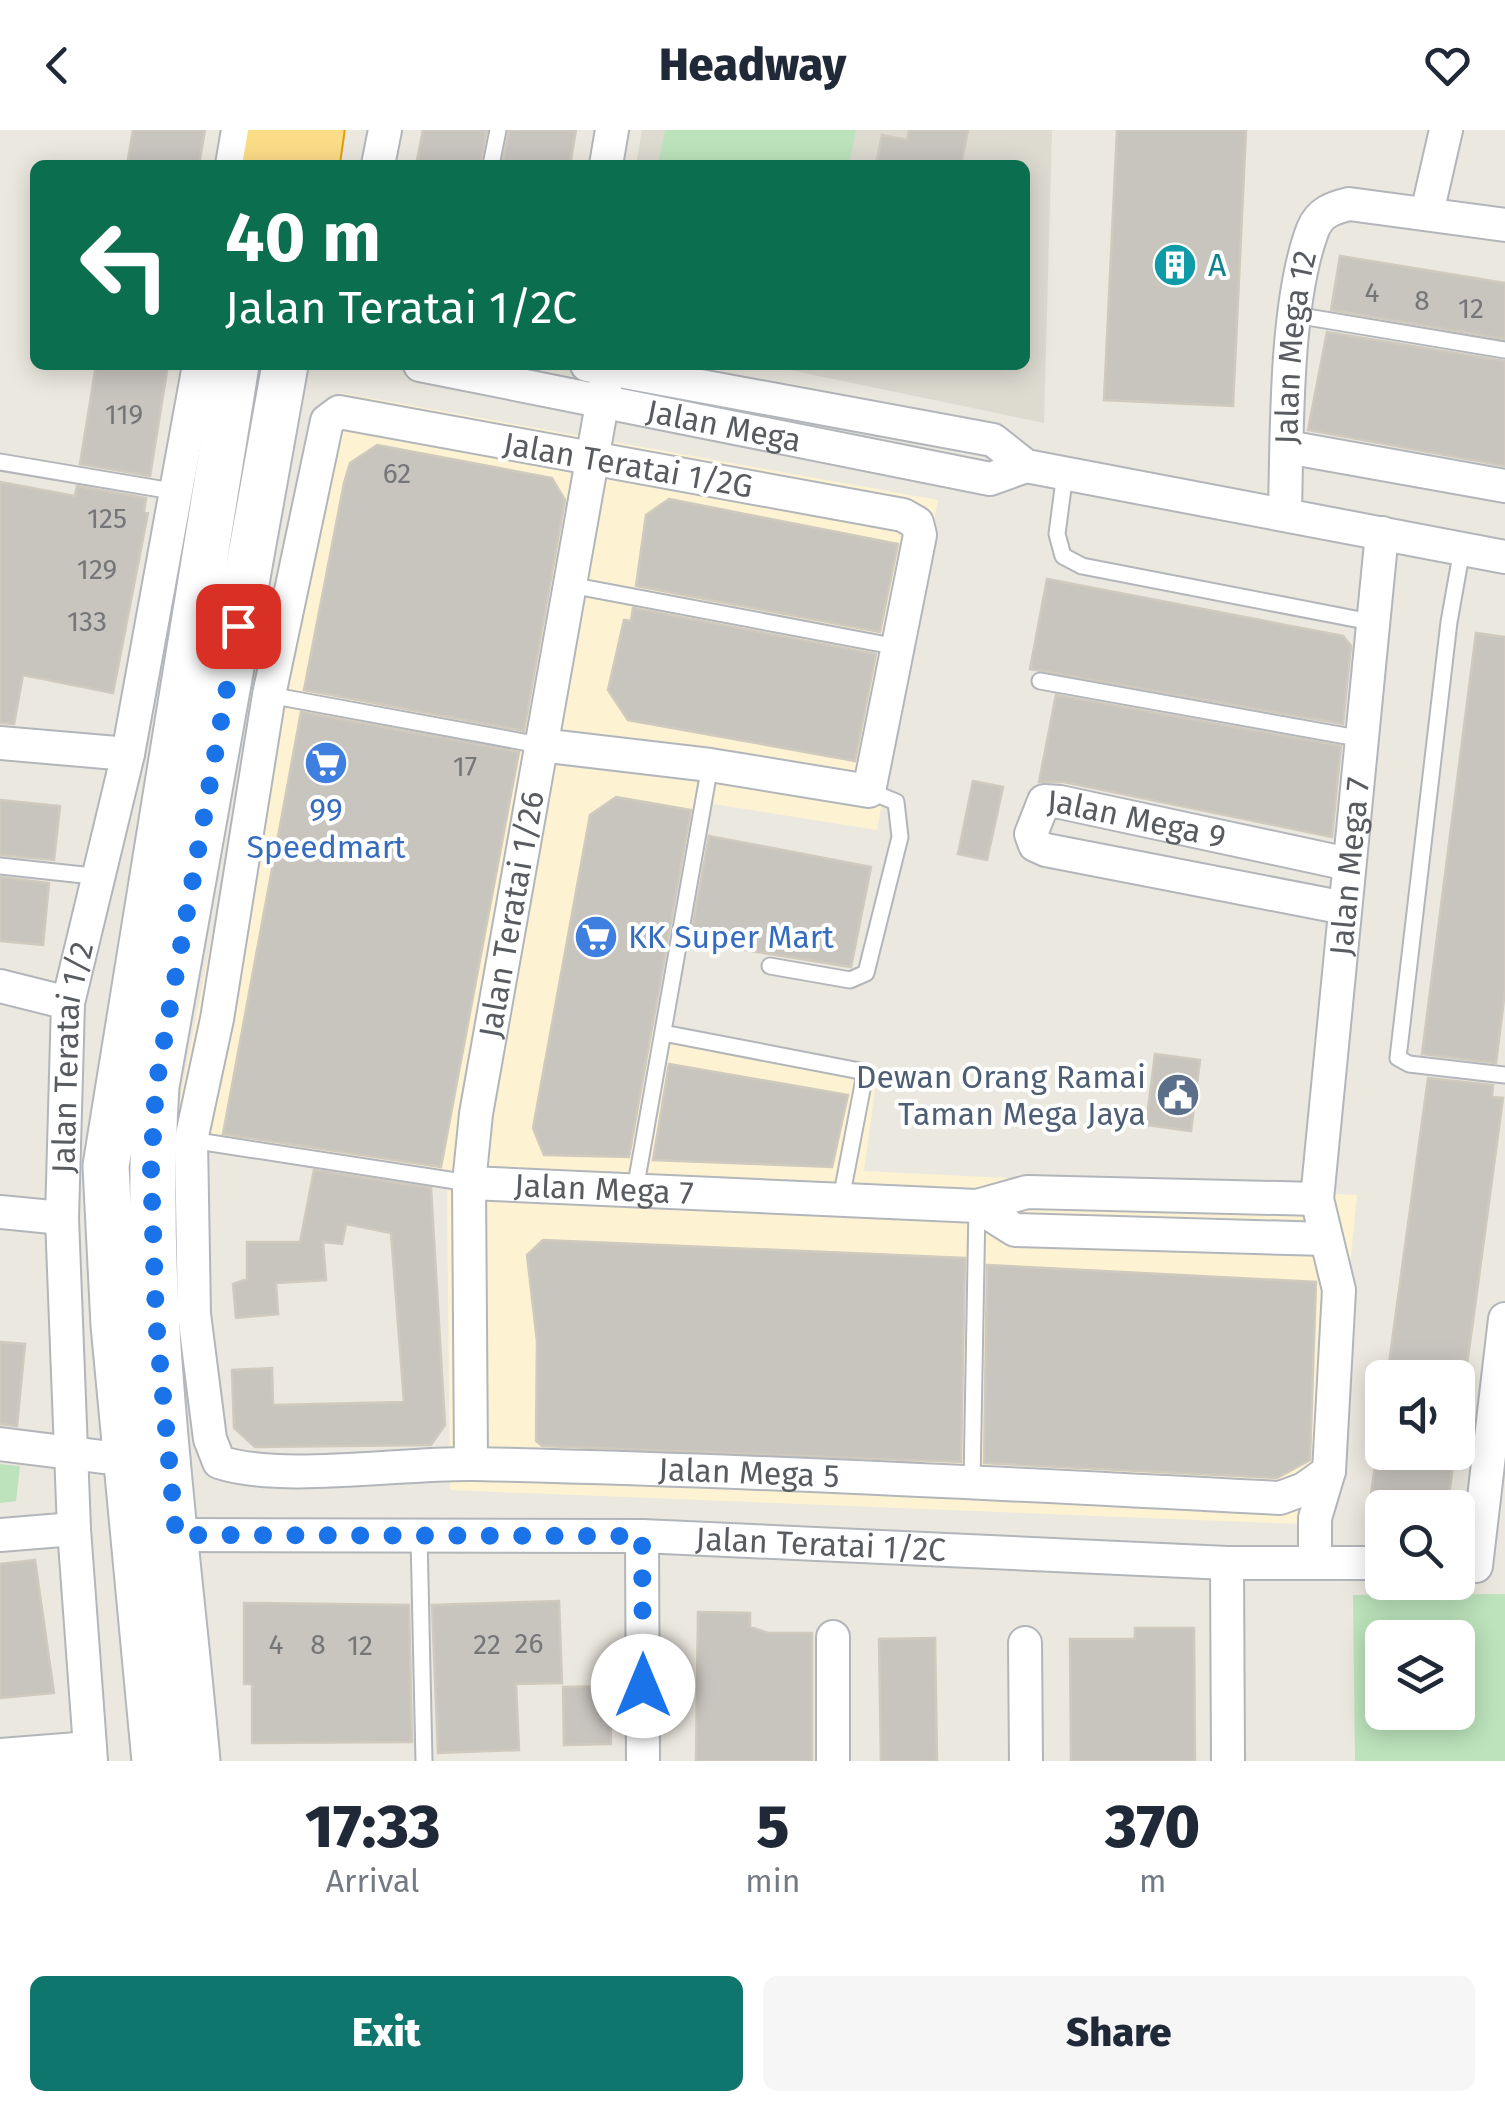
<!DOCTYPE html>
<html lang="en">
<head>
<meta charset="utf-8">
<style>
	body { margin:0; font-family:"Fira Sans",sans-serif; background:#f6f6f7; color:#1f2937; height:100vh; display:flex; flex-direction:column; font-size:38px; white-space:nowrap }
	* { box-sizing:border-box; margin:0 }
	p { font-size:32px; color:#747a83 }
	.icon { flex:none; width:55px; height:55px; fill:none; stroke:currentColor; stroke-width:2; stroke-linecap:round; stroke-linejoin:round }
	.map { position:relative; height:1631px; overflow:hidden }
	.side { display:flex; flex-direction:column; background:#fff; flex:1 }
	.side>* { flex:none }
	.top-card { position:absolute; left:30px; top:30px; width:1000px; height:210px; border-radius:15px; box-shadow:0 5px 25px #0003; background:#0b6e4f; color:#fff; overflow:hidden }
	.tools { position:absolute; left:1365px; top:1230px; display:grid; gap:20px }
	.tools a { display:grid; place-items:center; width:110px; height:110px; border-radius:15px; background:#fff; box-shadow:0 5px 25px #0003; font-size:50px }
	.pin { position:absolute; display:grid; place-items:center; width:85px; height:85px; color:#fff; margin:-42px; border-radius:20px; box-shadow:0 5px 15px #0006 }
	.me { position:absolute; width:110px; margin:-55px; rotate:0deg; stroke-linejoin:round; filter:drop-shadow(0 0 8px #0008) }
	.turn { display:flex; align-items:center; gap:35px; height:210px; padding:0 30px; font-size:45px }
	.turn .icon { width:130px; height:130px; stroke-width:2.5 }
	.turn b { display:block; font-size:70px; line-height:85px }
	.eta { display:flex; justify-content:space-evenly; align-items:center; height:170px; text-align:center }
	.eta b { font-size:60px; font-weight:800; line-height:70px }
	.action { display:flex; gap:20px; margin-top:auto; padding:20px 30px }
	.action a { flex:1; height:115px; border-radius:15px; background:#0f766e; color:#fff; font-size:40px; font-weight:800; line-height:115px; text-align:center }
	.action a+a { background:#f6f6f7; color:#1f2937 }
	header { display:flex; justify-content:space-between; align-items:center; height:130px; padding:0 30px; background:#fff; font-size:45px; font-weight:800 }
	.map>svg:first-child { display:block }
	.commercial { fill:#fdf3d3 }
	.education { fill:#dddad0 }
	.green { fill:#bce3bb; fill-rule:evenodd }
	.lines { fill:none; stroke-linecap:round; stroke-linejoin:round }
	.stream { stroke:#9dd4fd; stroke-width:9 }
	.building { fill:#c8c5bf; stroke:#d0cabe; stroke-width:2.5 }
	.service-casing { stroke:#b2b6ba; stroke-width:19 }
	.minor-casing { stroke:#b2b6ba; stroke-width:36 }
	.secondary-casing { stroke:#b3b7bc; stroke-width:49 }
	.motorway-casing { stroke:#e69d04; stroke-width:59 }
	.service { stroke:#fff; stroke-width:15 }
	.minor { stroke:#fff; stroke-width:32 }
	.secondary { stroke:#fff; stroke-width:45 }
	.motorway { stroke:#fbdc87; stroke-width:55 }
	.route { stroke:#1a73e8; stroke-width:18; stroke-dasharray:0 32.4 }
	.labels { text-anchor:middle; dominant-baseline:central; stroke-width:8; stroke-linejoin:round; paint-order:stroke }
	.number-label { font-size:28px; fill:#747678 }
	.culture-label { font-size:32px; fill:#0d838f; stroke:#fff; text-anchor:start }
	.street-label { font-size:32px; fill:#585c60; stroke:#fff }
	.shop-label { font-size:32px; fill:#366cbe; stroke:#fff }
	.service-label { font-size:32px; fill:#4e5e75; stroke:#fff; text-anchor:end }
</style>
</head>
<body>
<header><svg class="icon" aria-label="back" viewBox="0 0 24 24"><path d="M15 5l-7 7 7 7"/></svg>Headway<svg class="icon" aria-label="heart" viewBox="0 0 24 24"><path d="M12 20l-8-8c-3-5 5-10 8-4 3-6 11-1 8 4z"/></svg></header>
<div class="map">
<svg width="1505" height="1631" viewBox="0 0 1505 1631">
	<rect width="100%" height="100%" fill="#ebe8df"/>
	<path class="commercial" d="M341,263L938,370L877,700L695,671L651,895L878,937L864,1041L1357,1065L1324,1395L450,1360L447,1056L171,1015L315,280Z"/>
	<path class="education" d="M642,0H1052L1044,293L766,235H1025V35H636Z"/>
	<path class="green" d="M665,0H856L849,35H658Z
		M0,1334L20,1336L16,1371L0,1373Z
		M1505,1464V1631H1355L1353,1465ZM1382,1508H1458V1582H1382Z"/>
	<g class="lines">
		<path class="stream" d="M509,235L536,240
			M246,313L260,235"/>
	</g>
	<path class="building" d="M133,0H205L199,35H127Z
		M423,0H487L480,35H416Z
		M509,0H576L570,35H502Z
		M909,0H968L961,35H876L882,5L907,10Z
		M1117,0H1246L1233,276L1104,270Z
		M1340,126L1505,153V209L1331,180Z
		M1327,202L1505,231V336L1308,300Z
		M96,235H168L150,346L80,334Z
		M377,315L552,348L565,370L524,601L304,560L344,353L350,333Z
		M0,352L75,366L77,356L146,368L144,382L148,383L113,563L23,545L14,594L0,593Z
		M669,369L898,414L880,502L636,456L646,385Z
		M1047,449L1343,506L1351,516L1343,594L1030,539Z
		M633,478L876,524L855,631L628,590L608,560L624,490L631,491Z
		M1476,503L1505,507V861L1496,933L1422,924Z
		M1056,565L1341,616L1332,707L1064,652H1039Z
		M301,582L519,622L441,1037L223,1004Z
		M973,651L1003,657L987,730L958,724Z
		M616,667L691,680L629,1027L544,1025L533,998L590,685Z
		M0,670L60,676L54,730L0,725Z
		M709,706L871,737L851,837L690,811Z
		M0,747L49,753L43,815L0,811Z
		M1155,924L1200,930L1191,1001L1146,995Z
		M669,934L848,965L832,1037L653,1030Z
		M1428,948L1493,955L1492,967L1503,968L1474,1184L1465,1248H1387Z
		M314,1040L431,1058L445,1295L431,1315L255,1317L234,1298L232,1240L272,1238L273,1275L404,1272L391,1103L346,1094L342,1114L323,1112L326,1150L276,1153L278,1184L236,1188L233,1154L247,1149V1112H300Z
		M543,1110L965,1128L961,1332L542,1316L536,1311L537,1211L527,1125Z
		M987,1135L1316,1152L1310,1330L1277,1348L984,1333Z
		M0,1212L25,1214L17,1296L0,1294Z
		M1377,1322H1455L1447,1378H1369Z
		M35,1430L54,1563L0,1568V1434Z
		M559,1471L562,1553L516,1554L519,1620L438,1623L432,1475Z
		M244,1473L409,1475L412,1612L252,1613V1554H244Z
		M698,1482L750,1483V1497L768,1503H812V1631H696Z
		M1135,1498H1194L1195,1631H1071L1070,1509H1135Z
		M935,1508L937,1631H881L879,1509Z
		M610,1556L611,1614L564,1615L563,1557Z"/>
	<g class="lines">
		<g class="service-casing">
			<path id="service" d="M491,35L498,0
				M1295,185L1505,220
				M0,332L178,362
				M1065,343L1057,404L1063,426L1082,436L1376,493
				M1462,419L1449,492L1398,928L1409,934L1505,945
				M570,455L898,517
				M1040,551L1363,609
				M269,565L540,615
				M0,736L102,747
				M770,836L850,850L866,843L900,707L896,672L869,661
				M663,903L860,941L864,949L841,1069
				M191,1010L469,1053
				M635,1060L710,635
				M972,1352L977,1076
				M419,1406L424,1631"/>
		</g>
		<g class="minor-casing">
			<g id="minor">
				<path d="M232,35L238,0"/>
				<path d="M378,35L385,0"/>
				<path d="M606,35L612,0"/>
				<path d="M1427,83L1446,0"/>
				<path id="s1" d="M420,235L990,349L1026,336"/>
				<path d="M587,235L993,310L1026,336L1505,427"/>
				<path d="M1287,317L1505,356"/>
				<path id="s2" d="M1285,382C1287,302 1285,172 1313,99C1320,82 1333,78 1349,74L1505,95"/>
				<path d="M0,613L128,624"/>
				<path id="s3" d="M540,615L710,635L869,661L920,405L917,393L903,385L339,282L327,291L269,565L217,889L191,1010L194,1184L210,1309L219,1332C281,1353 406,1332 476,1334C744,1340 1012,1354 1280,1368L1304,1359L1329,1341"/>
				<path id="s4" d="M1345,778L1046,720L1035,715L1031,704L1044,671L1060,672L1348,734"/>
				<path d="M0,856L68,873"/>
				<path id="s5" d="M469,1053L977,1076L1027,1062L1317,1069"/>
				<path d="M977,1076L1015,1100L1326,1109"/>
				<path d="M0,1082L62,1088"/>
				<path d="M0,1314L127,1330"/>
				<path id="s6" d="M471,1333L469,1053L476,984L608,240"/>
				<path d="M0,1405L74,1399"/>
				<path id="s7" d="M176,1405L642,1406L1227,1433H1382"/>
				<path d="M642,1406L643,1631"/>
				<path id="s8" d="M1315,1432V1388L1329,1341L1339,1160L1317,1069L1382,403"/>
				<path d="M1227,1433L1228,1631"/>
				<path d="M1476,1436L1505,1189"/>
				<path d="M833,1507V1631"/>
				<path d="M1025,1513L1026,1631"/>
				<path d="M0,1625L90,1618"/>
				<path id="s9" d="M91,1631L74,1399L62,1088L68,873L128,624L199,235"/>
			</g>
		</g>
		<g class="secondary-casing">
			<path id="secondary" d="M155,1631L114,1195L106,1036L236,235
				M197,1631C177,1407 142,1181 156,956L285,235"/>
		</g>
		<g class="motorway-casing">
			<path id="motorway" d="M270,35L276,0
				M311,35L316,0"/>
		</g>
		<use href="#service" class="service"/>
		<use href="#minor" class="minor"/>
		<use href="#secondary" class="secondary"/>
		<use href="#motorway" class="motorway"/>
	</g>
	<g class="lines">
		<path class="route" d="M238,496L156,956L151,1039L156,1190L176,1405L642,1406L643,1556"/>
	</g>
	<defs>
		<g id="building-disc" transform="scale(2.25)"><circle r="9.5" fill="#0f9aa8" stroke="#fff"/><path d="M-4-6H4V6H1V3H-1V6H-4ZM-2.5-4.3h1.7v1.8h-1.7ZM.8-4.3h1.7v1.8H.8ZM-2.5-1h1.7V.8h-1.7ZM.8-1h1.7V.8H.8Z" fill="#fff"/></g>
		<g id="supermarket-disc" transform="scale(2.25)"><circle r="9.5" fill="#3f7fe0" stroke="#fff"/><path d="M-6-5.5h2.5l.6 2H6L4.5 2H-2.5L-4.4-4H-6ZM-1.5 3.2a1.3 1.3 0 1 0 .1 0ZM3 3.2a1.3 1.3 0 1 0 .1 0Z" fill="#fff"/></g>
		<g id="civic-disc" transform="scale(2.25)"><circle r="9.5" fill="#5c6f8a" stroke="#fff"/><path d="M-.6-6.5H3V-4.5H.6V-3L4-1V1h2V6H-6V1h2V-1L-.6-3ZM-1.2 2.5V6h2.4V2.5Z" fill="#fff"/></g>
	</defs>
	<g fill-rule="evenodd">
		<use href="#building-disc" x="1175" y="135"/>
		<use href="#supermarket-disc" x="326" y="633"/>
		<use href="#supermarket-disc" x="596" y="807"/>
		<use href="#civic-disc" x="1178" y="965"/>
	</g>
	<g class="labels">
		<g class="number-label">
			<text x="1372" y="162">4</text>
			<text x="1422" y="170">8</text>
			<text x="1471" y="178">12</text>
			<text x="124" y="284">119</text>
			<text x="397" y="343">62</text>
			<text x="107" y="388">125</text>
			<text x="97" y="439">129</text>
			<text x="87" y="491">133</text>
			<text x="465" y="636">17</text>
			<text x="529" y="1513">26</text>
			<text x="276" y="1514">4</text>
			<text x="318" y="1514">8</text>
			<text x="487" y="1514">22</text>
			<text x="360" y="1515">12</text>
		</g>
		<g class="culture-label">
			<text x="1208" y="135">A</text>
		</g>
		<g class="street-label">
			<text stroke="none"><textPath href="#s2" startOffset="165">Jalan Mega 12</textPath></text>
			<text stroke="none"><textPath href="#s1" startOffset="310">Jalan Mega</textPath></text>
			<text transform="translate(628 335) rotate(10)">Jalan Teratai 1/2G</text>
			<text stroke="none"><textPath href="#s4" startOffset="458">Jalan Mega 9</textPath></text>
			<text stroke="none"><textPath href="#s8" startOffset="702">Jalan Mega 7</textPath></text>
			<text stroke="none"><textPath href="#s6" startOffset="552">Jalan Teratai 1/26</textPath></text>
			<text stroke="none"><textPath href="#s9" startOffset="705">Jalan Teratai 1/2</textPath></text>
			<text stroke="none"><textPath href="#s5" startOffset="135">Jalan Mega 7</textPath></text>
			<text stroke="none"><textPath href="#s3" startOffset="2798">Jalan Mega 5</textPath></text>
			<text stroke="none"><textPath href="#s7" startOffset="645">Jalan Teratai 1/2C</textPath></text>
		</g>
		<g class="shop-label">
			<text x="326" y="680">99<tspan x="326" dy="37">Speedmart</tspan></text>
			<text x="628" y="807" text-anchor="start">KK Super Mart</text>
		</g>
		<g class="service-label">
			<text x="1146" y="947">Dewan Orang Ramai<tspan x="1146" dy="37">Taman Mega Jaya</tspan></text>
		</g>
	</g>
</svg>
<div class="tools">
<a><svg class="icon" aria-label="sound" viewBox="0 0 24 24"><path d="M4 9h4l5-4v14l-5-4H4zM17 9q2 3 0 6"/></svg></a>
<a><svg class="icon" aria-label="search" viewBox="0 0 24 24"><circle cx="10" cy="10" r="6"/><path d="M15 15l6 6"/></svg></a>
<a><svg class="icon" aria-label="layers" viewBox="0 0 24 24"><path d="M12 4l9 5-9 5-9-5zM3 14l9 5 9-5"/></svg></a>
</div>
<div class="pin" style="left:238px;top:496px;background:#d93025"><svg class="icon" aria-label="arrive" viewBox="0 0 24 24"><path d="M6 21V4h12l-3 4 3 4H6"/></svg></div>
<svg class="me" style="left:643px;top:1556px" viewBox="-20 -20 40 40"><circle r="19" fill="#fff"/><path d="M0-13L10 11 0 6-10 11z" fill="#1a73e8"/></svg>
<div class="top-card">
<div class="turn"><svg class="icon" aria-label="left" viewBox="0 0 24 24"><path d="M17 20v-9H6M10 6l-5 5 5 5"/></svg><div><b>40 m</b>Jalan Teratai 1/2C</div></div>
</div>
</div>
<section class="side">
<div class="eta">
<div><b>17:33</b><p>Arrival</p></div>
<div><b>5</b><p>min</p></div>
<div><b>370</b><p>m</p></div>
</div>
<div class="action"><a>Exit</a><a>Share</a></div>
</section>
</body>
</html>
